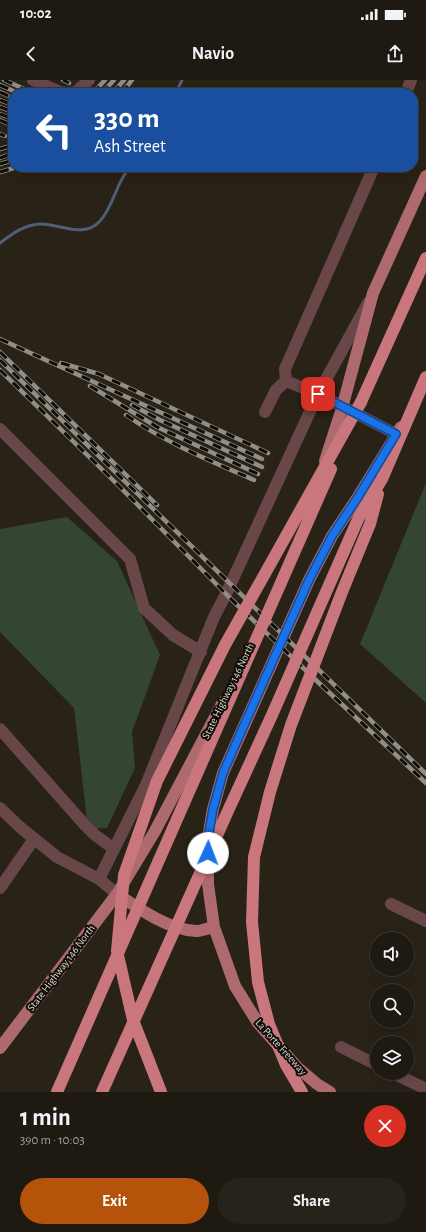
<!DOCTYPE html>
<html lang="en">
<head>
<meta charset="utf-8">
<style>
	body { margin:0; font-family:"Alegreya Sans",sans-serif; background:#26231a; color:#f1f3f6; height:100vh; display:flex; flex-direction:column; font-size:15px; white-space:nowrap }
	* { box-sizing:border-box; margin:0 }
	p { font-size:13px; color:#a1a19f }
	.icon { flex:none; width:22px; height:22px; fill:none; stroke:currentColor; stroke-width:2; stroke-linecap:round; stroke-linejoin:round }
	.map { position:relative; height:1012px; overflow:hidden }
	.panel { display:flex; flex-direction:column; background:#1e1a11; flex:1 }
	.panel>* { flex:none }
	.guide { position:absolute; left:8px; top:8px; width:410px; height:84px; border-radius:16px; box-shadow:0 4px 16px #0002,0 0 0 1px #3c3831; background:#1a4fa0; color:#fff; overflow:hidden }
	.tools { position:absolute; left:370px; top:852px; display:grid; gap:8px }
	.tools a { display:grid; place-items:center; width:44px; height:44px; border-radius:50%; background:#1e1a11; box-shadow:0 4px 16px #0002,0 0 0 1px #3c3831; font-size:20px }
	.pin { position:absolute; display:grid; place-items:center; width:34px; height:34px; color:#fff; margin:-17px; border-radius:8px; box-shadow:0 2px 6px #0006 }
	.me { position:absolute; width:44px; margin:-22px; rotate:2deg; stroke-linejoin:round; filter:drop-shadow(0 0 3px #0008) }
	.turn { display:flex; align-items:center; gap:14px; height:84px; padding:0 20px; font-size:18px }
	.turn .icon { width:52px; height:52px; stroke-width:2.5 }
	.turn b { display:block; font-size:28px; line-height:34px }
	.round { display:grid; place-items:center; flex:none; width:42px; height:42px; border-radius:21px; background:#26231a }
	.overview { display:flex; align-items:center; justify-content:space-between; height:68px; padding:0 20px }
	h1 { font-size:24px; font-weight:600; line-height:30px }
	.cta { display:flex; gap:8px; margin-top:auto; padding:8px 20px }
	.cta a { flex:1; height:46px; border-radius:24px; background:#b45309; color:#fff; font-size:16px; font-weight:600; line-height:46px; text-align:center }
	.cta a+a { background:#26231a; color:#f1f3f6 }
	.status { display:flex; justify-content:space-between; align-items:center; height:28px; padding:0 20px; background:#1e1a11; direction:ltr }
	.status svg { height:11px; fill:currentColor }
	header { display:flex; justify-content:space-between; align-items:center; height:52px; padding:0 20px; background:#1e1a11; font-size:18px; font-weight:600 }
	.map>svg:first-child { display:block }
	.green { fill:#344532 }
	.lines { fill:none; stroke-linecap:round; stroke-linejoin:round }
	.stream { stroke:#505f76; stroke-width:3 }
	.minor { stroke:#694749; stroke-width:12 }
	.major { stroke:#ae6a6e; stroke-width:12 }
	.highway { stroke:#c9777d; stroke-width:12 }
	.rail-casing { stroke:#938e85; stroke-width:4.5 }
	.rail { stroke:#0f0c07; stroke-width:3; stroke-dasharray:9; stroke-linecap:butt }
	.highway-bridge { stroke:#c9777d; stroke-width:12 }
	.route-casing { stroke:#114b97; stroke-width:10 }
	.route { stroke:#1a73e8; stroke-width:7 }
	.labels { text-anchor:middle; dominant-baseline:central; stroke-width:4; stroke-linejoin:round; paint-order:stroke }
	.street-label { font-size:11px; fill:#dedad2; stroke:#0f0c07 }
</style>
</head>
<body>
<div class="status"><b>10:02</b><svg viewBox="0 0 49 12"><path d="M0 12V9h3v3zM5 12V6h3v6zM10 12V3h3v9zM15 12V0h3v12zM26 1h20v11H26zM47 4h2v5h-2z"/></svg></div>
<header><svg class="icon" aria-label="back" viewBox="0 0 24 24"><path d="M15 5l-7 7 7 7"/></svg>Navio<svg class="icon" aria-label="share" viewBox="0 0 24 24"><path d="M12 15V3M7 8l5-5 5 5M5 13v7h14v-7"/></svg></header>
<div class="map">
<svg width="426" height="1012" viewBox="0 0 426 1012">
	<rect width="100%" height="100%" fill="#282217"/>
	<path class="green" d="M426,403V623L360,564Z
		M67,437L117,481L160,575L132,652L135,688L107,748L88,749L74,628L0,552V449Z"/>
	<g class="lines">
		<path class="stream" d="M176,13L182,0
			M0,163C12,154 25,144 41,144C61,144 84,159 100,141C114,126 116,102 130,87"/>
		<path class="minor" d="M33,0L60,12L68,13
			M69,13L76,12L89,0
			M406,13L411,0
			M286,301L285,289L374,87
			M265,332L276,310L286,301L318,314L396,354
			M0,349L130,479L144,528L173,555L201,572
			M0,649L84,744L95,755L114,769
			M0,728L21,748L57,777L99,799L117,814
			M99,799L146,705L214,537L226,514L318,314L368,223
			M0,808L34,759
			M391,824L426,841
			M341,967L377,985
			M393,993L426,1009"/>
		<path class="major" d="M325,381L342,328L373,213L426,96
			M117,814C139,829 169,850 196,851C201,851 208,848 214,847
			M0,968L117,814L155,751L223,622
			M330,1012L317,1004L297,987L258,943L235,906L214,847L208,804V758L213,729L223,693L309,500L332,456L358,417L401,347"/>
		<path class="highway" d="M361,322L426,178"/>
		<g class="rail-casing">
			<path id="rail" d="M4,0L33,13
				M63,0L69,3
				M0,5L18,13
				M0,12L13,18
				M93,13L105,0
				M102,13L114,0
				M113,13L124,0
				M122,13L132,0
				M0,20L13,25
				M0,27L13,32
				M0,34L13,39
				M0,40L13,46
				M0,54L5,56
				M0,69L13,65
				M0,78L13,73
				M0,84L13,80
				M0,92L17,87
				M0,259L262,379
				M0,272L157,425
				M0,280L426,694
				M61,283L99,294L268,373
				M0,290L117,404L232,520L319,603L426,703
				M90,306L157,347L258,394
				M132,325L160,340L262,387
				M126,335C166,363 211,381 254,400"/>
		</g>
		<use href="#rail" class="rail"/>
		<path class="highway-bridge" d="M57,1012L331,389
			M102,1012L227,733L272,635L359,437L382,399L426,297
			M161,1012L133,940L117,871L124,795L157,701L225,565L361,322
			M302,1012L286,985L269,944L258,902L252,842L254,777L270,712L291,645L342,512L370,444L378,414"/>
	</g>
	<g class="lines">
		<g class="route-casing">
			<path id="route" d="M208,773V758L213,729L223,693L241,652L309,500L332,456L358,417L396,354L318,314"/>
		</g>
		<use href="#route" class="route"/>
	</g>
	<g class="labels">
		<g class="street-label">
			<text transform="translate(228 611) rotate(-64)">State Highway 146 North</text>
			<text transform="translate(61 888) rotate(-53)">State Highway 146 North</text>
			<text transform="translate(281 967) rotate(48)">La Porte Freeway</text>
		</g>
	</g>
</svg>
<div class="tools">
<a><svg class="icon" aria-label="sound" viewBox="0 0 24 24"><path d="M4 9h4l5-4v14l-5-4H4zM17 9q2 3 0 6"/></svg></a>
<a><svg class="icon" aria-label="search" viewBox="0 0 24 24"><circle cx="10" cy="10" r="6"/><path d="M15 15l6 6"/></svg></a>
<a><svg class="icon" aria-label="layers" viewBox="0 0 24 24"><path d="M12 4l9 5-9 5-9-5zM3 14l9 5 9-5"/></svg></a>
</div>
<div class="pin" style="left:318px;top:314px;background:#d93025"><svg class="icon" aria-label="arrive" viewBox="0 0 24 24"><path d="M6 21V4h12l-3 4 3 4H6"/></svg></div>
<svg class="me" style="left:208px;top:773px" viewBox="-20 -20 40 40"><circle r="19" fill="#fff"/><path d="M0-13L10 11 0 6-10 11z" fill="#1a73e8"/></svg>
<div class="guide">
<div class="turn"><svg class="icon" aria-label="left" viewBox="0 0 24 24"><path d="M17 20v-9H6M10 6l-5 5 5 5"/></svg><div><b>330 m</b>Ash Street</div></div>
</div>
</div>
<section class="panel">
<div class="overview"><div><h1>1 min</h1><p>390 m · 10:03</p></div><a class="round" style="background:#d93025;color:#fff"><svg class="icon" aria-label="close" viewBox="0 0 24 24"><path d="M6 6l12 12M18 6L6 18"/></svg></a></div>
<div class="cta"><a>Exit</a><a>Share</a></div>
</section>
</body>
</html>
